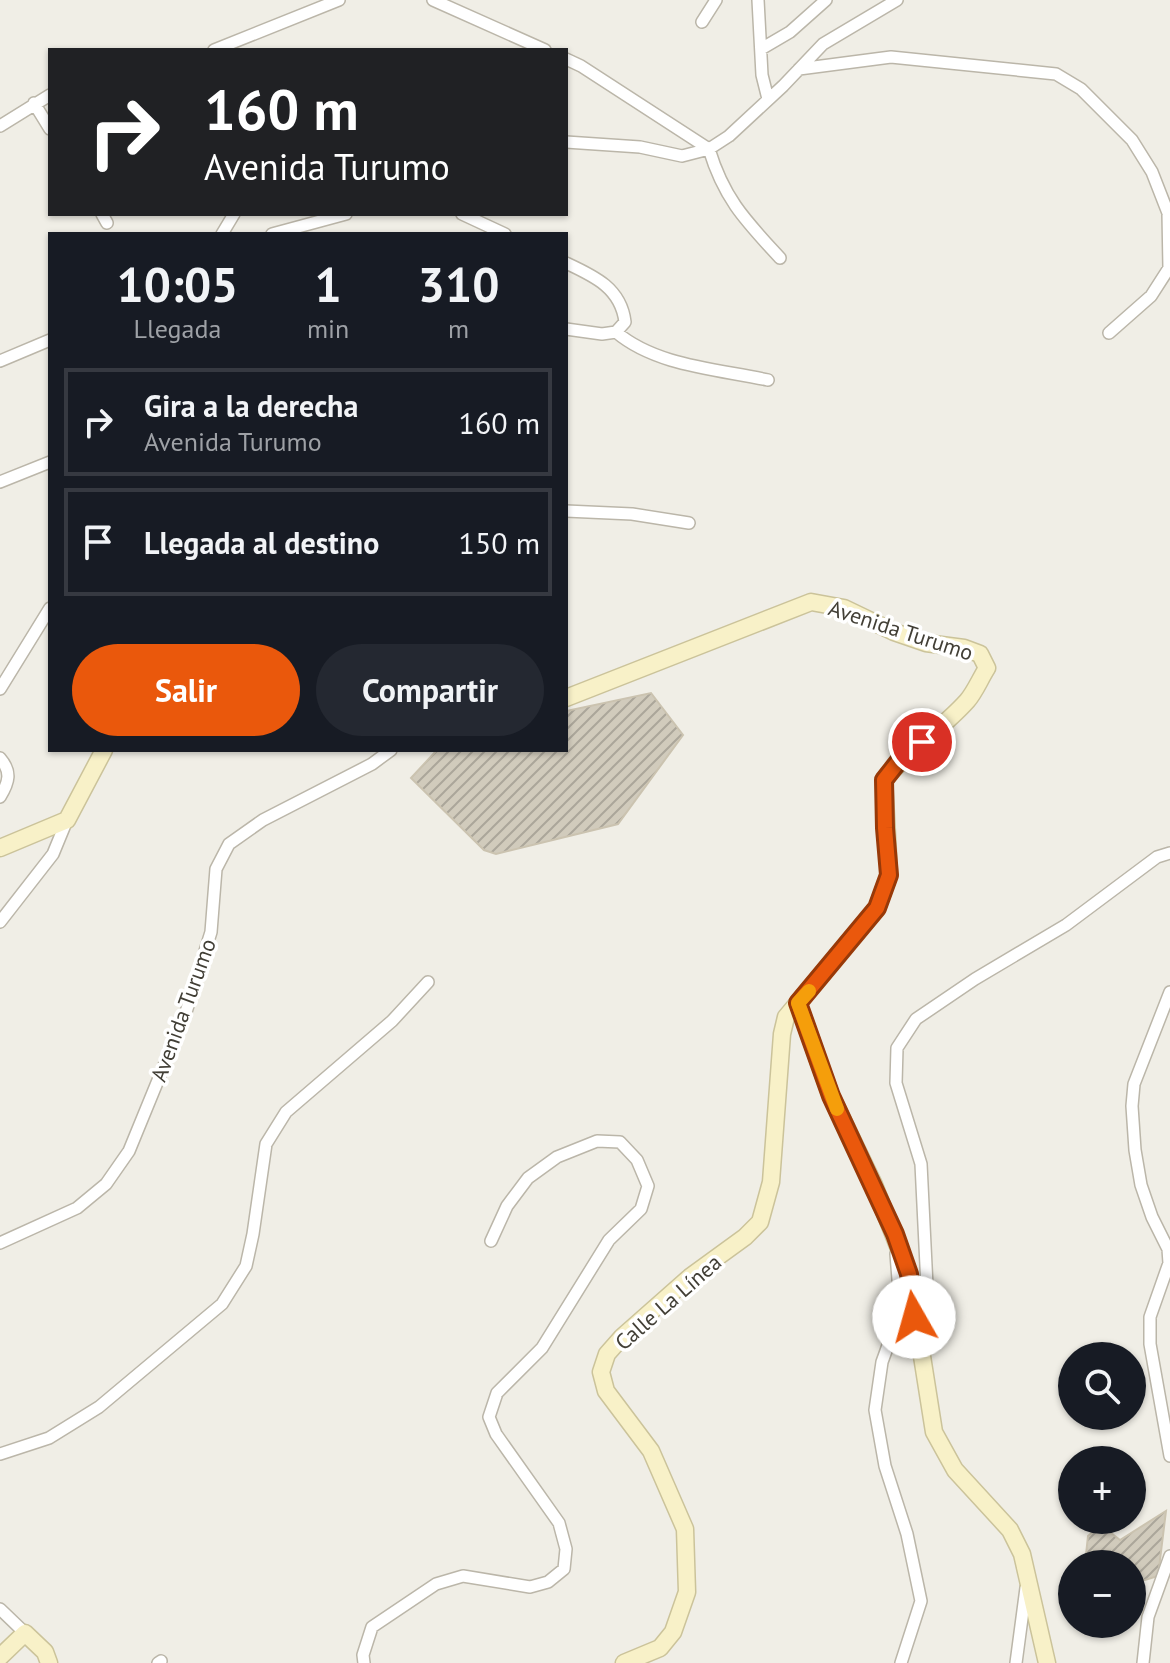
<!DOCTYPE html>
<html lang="es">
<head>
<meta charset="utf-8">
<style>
	body { margin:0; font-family:"PT Sans",sans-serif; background:#242831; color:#f1f3f6; height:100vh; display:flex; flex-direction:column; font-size:30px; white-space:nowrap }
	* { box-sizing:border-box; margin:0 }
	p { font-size:26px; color:#9ea1a6 }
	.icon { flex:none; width:44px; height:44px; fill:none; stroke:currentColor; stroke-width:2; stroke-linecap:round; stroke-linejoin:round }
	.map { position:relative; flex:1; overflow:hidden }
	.panel { position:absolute; left:48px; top:232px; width:520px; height:520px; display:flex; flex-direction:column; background:#171b24; border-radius:0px; box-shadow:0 2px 6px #0004 }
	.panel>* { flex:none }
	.top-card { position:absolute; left:48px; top:48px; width:520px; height:168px; border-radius:0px; box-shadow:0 2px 6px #0004; background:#202124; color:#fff; overflow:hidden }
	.buttons { position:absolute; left:1058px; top:1342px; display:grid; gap:16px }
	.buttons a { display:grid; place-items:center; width:88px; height:88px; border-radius:50%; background:#171b24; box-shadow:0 2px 6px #0004; font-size:40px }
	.pin { position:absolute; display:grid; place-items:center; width:68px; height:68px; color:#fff; margin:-34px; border:4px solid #fff; border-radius:50%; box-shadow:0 2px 8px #0007 }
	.me { position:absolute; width:88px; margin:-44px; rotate:353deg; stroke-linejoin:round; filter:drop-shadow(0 0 6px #0008) }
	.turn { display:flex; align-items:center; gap:28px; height:168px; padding:0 24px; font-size:36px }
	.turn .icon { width:104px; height:104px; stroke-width:2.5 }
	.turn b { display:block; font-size:56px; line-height:68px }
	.eta { display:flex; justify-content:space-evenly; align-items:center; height:136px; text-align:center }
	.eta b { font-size:48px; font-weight:600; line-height:56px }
	.primary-button { display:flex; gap:16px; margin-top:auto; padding:16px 24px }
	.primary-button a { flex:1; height:92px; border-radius:48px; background:#ea580c; color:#fff; font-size:32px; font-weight:600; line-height:92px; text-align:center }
	.primary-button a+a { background:#242831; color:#f1f3f6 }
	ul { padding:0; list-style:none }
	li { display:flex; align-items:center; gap:24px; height:108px; margin:0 16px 12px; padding:0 8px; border:4px solid #363941; border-radius:0px }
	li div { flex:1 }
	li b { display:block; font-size:30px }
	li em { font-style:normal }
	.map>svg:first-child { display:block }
	.building { fill:url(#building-hatch); stroke:#cbc3b0; stroke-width:2 }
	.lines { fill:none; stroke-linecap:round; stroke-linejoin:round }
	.street-casing { stroke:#bbb6a9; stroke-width:14 }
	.secondary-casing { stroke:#cbc39a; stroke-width:19 }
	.street { stroke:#fff; stroke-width:11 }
	.secondary { stroke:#f8f1c8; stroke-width:16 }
	.route-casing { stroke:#983908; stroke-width:20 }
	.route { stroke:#ea580c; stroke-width:14 }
	.slow { stroke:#f59e0b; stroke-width:14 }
	.labels { text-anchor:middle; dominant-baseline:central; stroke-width:7; stroke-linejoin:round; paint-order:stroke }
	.street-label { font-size:22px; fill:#423f36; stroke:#fff }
</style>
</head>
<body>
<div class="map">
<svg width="1170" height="1663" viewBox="0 0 1170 1663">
	<defs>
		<pattern id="building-hatch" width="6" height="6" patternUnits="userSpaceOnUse" patternTransform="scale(2)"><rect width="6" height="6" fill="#d1cbbc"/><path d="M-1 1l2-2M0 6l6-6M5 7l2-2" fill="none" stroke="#aba69a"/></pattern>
	</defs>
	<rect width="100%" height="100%" fill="#f0eee6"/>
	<path class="building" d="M651,693L683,735L618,824L496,854L484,850L411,778L437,750H566V711Z
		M1166,1511L1158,1576L1132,1584V1564H1085L1088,1536L1101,1525L1120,1540Z"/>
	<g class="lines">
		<g class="street-casing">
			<path id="street" d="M433,0L545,50
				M758,0L762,75L768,99
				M702,22L716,0
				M761,49L790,32L826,0
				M214,50L339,0
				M566,59L581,66L709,149C724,199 746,221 780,258
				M799,69L891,57L1056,74L1081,89L1132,140L1152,172L1168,213L1169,268L1151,296L1109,333
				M34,103L50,129
				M0,126L50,95
				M566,142L640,147L682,156L709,149L729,136L783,86L823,44L897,0
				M102,214L107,223
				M462,214L505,234
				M222,234L234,214
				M272,234L346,214
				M566,263C594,276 621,288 625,322L616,332L602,334L566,329
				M616,332C656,366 717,369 768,380
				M0,361L50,340
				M0,482L50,462
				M566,511L632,514L689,523
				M0,689L50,608
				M0,758C12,772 9,782 0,797
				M0,922L53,854L67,820
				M1170,992L1134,1084L1132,1106L1135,1150L1141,1185L1152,1217L1168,1249L1169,1263L1150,1317V1344L1170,1456
				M0,1243L77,1208L106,1184L129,1151L186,1012L211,932L216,869L229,844L263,820L372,764L391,750
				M896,1254L899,1292L895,1326L882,1362L875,1410L885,1466L907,1534L921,1601L901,1663
				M916,1312L927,1286L921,1164L896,1083L897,1048L916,1019L975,979L1066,925L1157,857L1170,853
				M0,1454L49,1438L99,1407L222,1304L246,1266L253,1234L266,1144L286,1112L392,1021L428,982
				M0,1609L25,1633
				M158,1663L161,1661
				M364,1663L363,1655L372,1627L436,1584L463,1576L530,1587L548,1582L564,1569L566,1549L559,1523L496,1434L489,1417L497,1393L542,1348L609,1240L641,1209L648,1186L637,1160L620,1142L597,1141L557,1157L528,1178L507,1206L491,1241
				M1016,1663L1026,1588
				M1143,1663L1148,1617L1170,1556"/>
		</g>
		<g class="secondary-casing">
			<path id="secondary" d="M566,698L811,602L844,608L894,632L926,643L964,648L980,654L987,668C980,679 975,692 967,701C941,730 908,750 884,780L889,875L877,908L786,1017L782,1034L771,1182L760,1222L745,1237L690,1277L622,1337L607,1354L601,1372L606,1391L651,1451L685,1529L687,1592L673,1632L660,1648L624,1663
				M0,848L67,820L104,750
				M798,1003L831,1096L874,1185L909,1274L934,1432L955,1470L1010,1530L1022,1554L1047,1663
				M0,1657L25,1633L45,1652L49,1663"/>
		</g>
		<use href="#street" class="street"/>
		<use href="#secondary" class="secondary"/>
	</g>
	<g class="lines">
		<g class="route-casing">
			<path id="route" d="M914,1317L909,1274L895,1234L831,1096L798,1003L877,908L889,875L885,828L884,780L902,757L922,742"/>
		</g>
		<use href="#route" class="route"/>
		<path class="slow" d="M809,991L798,1003L837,1109"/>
	</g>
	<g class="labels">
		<g class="street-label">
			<text transform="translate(901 630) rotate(18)">Avenida Turumo</text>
			<text transform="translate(183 1010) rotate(-70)">Avenida Turumo</text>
			<text transform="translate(668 1302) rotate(-41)">Calle La Línea</text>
		</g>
	</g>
</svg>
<div class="buttons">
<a><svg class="icon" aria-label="search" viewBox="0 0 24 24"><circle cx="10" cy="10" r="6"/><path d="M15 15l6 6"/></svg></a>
<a>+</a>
<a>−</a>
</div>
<div class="pin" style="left:922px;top:742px;background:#d93025"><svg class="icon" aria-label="arrive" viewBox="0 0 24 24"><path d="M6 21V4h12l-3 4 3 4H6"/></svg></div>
<svg class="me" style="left:914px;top:1317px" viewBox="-20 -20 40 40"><circle r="19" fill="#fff"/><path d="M0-13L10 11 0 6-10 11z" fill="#ea580c"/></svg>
<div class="top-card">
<div class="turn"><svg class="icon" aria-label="right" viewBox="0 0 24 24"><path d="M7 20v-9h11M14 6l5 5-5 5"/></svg><div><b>160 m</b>Avenida Turumo</div></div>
</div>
<section class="panel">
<div class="eta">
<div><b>10:05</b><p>Llegada</p></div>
<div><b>1</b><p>min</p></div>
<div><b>310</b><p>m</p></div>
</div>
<ul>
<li><svg class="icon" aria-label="right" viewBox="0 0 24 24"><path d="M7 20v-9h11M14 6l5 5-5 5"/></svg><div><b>Gira a la derecha</b><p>Avenida Turumo</p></div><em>160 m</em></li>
<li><svg class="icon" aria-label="arrive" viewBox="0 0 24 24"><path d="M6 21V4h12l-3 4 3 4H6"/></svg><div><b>Llegada al destino</b></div><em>150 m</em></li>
</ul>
<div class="primary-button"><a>Salir</a><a>Compartir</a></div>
</section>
</div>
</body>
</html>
